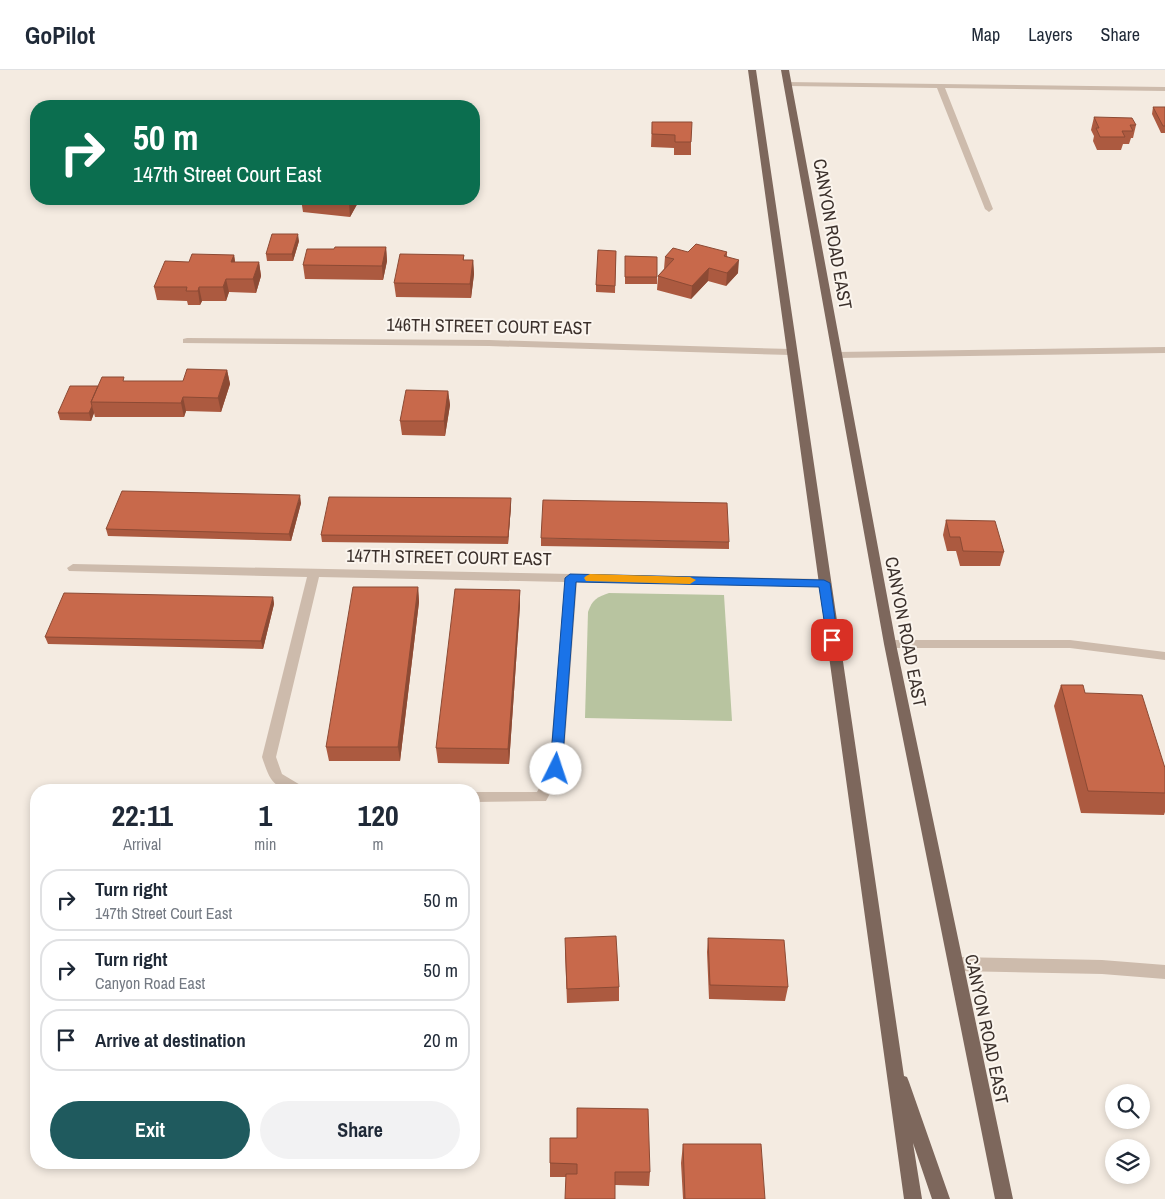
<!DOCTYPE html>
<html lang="en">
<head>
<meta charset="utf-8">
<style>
	body { margin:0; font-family:"Archivo Narrow",sans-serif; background:#f2f2f3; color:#1f2937; height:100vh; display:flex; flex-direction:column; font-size:19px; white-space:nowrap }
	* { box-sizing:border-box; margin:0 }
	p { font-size:16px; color:#747a83 }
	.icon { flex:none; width:28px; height:28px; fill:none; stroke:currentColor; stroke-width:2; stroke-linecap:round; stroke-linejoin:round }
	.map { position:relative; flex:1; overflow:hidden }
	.drawer { position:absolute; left:30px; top:714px; width:450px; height:385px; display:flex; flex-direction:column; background:#fff; border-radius:20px; box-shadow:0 2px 8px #0003 }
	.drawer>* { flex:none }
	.banner { position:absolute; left:30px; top:30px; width:450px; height:105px; border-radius:20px; box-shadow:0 2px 8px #0003; background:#0b6e4f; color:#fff; overflow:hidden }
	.tools { position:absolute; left:1105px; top:1014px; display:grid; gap:10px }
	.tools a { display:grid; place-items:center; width:45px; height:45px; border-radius:50%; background:#fff; box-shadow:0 2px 8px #0003; font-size:25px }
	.pin { position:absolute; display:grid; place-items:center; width:42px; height:42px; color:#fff; margin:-21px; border-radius:10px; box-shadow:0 2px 8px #0006 }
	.me { position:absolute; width:55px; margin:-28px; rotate:4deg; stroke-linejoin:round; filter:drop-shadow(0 0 4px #0008) }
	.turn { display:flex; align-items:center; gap:18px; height:105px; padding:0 20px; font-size:22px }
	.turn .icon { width:65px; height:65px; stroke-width:2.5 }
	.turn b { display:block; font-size:35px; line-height:42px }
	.eta { display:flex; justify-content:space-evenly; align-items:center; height:85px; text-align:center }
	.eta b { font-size:30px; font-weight:700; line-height:35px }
	.button { display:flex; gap:10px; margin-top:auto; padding:10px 20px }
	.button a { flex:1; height:58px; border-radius:30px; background:#1f5a5e; color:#fff; font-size:20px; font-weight:700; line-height:58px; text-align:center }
	.button a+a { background:#f2f2f3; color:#1f2937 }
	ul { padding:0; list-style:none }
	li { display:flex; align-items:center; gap:15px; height:62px; margin:0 10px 8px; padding:0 10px; border:2px solid #e0e1e3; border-radius:20px }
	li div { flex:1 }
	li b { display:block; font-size:19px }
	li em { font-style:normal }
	header { display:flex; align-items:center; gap:30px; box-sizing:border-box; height:70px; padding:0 25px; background:#fff; border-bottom:1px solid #e0e1e3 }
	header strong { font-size:24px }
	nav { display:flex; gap:28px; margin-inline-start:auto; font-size:18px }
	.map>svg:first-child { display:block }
	.green { fill:#b8c4a0 }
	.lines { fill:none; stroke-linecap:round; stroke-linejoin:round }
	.service { fill:#cdbbac; fill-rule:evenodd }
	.minor { fill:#cdbbac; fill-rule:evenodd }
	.primary { fill:#7d675c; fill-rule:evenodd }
	.wall { fill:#ac5a40 }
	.shaded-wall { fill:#8c4a34 }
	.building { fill:#c8694b; stroke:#8c4a34 }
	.route { fill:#1a73e8; stroke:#114b97 }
	.slow { fill:#f59e0b }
	.labels { text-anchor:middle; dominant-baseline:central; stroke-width:4; stroke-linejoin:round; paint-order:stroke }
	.street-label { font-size:18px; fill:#3b302b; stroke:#fbf5ee }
</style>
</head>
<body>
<header>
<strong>GoPilot</strong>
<nav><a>Map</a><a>Layers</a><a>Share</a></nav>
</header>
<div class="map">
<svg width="1165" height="1129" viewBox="0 0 1165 1129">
	<rect width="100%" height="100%" fill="#f4ebe1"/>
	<path class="green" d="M609,523L724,525L732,651L585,648L588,542C592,530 597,527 609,523Z"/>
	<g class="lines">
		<path class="service" d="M785,12L1165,17V21L945,18L993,139L989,142L985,139L937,18L788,16H785Z
			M1165,277V283L837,288L832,285L837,282Z
			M890,570H1070L1165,582V590L1070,578H890L884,574Z"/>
		<path class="minor" d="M187,268L489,270L791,279L796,282L791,285L489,276L183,273V269Z
			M73,494L824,509L830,513L824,517L577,512L563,699L546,731L474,732V722H537L549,699L565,512L319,507L276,687L282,704L302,716L304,720C274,720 271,714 262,687L307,507L69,501L67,498Z
			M956,887L1102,890L1165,895V909L1102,904L956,901L951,899L948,894L951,889Z"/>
		<path class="primary" d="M748,0H756L904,1006L907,1007L909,1012L950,1129H932L913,1073L922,1129H904Z
			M781,0H789L896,574L1013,1129H995L884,574Z"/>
	</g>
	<path class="wall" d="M1153,37H1165V63H1161L1152,44Z
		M1094,47L1136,55L1133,68H1131L1129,74H1123L1121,80H1097L1093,71L1094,66L1091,60Z
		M652,52L691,72V85H674V78L651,77Z
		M301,129H360L350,147L303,142Z
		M299,171L293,191H267L266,184Z
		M386,177L387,191L383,210L305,209L303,195L334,179Z
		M616,181L615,223L596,222V215Z
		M688,182H727V186L738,203L726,216L708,211L691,229L657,220L658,206L664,199L665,187Z
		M234,185L235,192H259L261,206L256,223L229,222L226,231H202L200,235H188L187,231L157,230L154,217L189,192Z
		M464,185V190H473L474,204L471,228L396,227L394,213Z
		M625,186L657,187V214H625Z
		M227,300L230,314L221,342L186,341L184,347H95L94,343L91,351L60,350L58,343L98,316L125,311H183Z
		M448,321L450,335L445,366L402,365L400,351Z
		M301,433L291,471L108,466L106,459Z
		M511,436L508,474L322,472L321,465Z
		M946,450L1004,482L1000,496H960L956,481H947L943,465Z
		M541,468L729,472V479L541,476Z
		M418,517L419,532L400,691H329L326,677Z
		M520,520V535L509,694L438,693L436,678Z
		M273,527L274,534L263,579L48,574L45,567Z
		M1061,615L1085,623L1165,723V742L1164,745L1081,743L1054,636Z
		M708,868L788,917L785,931L709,929L707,882Z
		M565,882L619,917V931L567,933Z
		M550,1068L650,1102L649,1116L615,1115L566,1107H550Z
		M683,1074L765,1129H683L681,1093Z"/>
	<path class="shaded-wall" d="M351,129H360L350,147L349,133Z
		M298,164L299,171L293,191L292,184Z
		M386,177L387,191L383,210L382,196Z
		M234,185L236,198L231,192Z
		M473,190L474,204L471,228L470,214Z
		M739,190L738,203L726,216L727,203Z
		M259,192L261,206L256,223L253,209Z
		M709,198L708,211L691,229L692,216Z
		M226,209L229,222L226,231L223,217Z
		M199,217L202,231L200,235L198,221Z
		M227,300L230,314L221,342L218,328Z
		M448,321L450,335L445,366L444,351Z
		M183,327L186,341L184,347L181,333Z
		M92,336L94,343L91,351L89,343Z
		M300,425L301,433L291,471L289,464Z
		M511,428V436L508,474V467Z
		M418,517L419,532L400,691L398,677Z
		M520,520V535L509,694L508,679Z
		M273,527L274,534L263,579L261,571Z"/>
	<path class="building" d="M1153,37H1165V56H1163Z
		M1094,47L1132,48L1136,55H1130L1133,61H1122L1125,67H1100L1096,58H1099Z
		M652,52H692L691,72H675V65L652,64Z
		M301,129H351L349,133Z
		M272,164H298L292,184H266Z
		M696,174L727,182L724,186L739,190L727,203L709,198L692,216L658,206L674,189L665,187L673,178L688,182Z
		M335,177H386L382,196L303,195L307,179H334Z
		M598,180L616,181L615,216L596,215Z
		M192,184L234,185L231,192H259L253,209H226L223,217H199L198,221H186L187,217H154L165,191L189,192Z
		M400,184L464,185L463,190H473L470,214L394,213Z
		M625,186L657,187V207H625Z
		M187,299L227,300L218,328L183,327L181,333L91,332L102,307H124L123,311H183Z
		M70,316H98L91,332L92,336L89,343H58Z
		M406,320L448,321L444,351H400Z
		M122,421L300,425L289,464L106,459Z
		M329,427L511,428L508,467L321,465Z
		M543,430L727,433L729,472L541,468Z
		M946,450L995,451L1004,482L963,481L960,467H950Z
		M353,517H418L398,677H326Z
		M455,519L520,520L508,679L436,678Z
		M64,523L273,527L261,571L45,567Z
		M1061,615H1083L1085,623L1142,625L1165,698V723L1088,721Z
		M616,866L619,917L567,919L565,868Z
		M708,868L784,870L788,917L710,915Z
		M577,1038L648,1039L650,1102H615V1129H565L566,1104H577V1094L550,1093V1068H577Z
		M683,1074H761L765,1129H685Z"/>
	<path class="route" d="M570,504L824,510L830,513L838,570L832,574L827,570L819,517L576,512L562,699L561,703H552L550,699L565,508Z"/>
	<path class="slow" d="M590,504L690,507L696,510L690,514L586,511L584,508L586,506Z"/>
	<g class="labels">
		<g class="street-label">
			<text transform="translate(833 164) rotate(80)">CANYON ROAD EAST</text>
			<text transform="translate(489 256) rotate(1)">146TH STREET COURT EAST</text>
			<text transform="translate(449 487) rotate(1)">147TH STREET COURT EAST</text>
			<text transform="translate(906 562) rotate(79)">CANYON ROAD EAST</text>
			<text transform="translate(987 959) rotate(78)">CANYON ROAD EAST</text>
		</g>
	</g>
</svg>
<div class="tools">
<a><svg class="icon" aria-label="search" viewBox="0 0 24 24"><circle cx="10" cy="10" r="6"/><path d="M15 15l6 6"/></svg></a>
<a><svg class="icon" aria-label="layers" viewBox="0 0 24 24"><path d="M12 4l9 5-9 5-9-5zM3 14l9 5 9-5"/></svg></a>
</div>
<div class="pin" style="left:832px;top:570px;background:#d93025"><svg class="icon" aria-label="arrive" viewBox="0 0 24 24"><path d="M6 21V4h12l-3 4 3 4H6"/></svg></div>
<svg class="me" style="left:556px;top:699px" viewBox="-20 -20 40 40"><circle r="19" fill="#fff"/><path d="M0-13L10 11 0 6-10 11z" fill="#1a73e8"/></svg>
<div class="banner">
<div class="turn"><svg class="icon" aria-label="right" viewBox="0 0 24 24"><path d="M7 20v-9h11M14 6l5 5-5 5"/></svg><div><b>50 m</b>147th Street Court East</div></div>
</div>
<section class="drawer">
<div class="eta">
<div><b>22:11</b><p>Arrival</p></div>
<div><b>1</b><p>min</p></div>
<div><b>120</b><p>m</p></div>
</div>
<ul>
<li><svg class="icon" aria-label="right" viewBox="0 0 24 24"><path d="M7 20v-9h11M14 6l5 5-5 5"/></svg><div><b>Turn right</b><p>147th Street Court East</p></div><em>50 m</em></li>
<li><svg class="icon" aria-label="right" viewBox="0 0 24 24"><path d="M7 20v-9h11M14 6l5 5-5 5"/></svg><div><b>Turn right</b><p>Canyon Road East</p></div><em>50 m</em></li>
<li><svg class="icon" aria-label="arrive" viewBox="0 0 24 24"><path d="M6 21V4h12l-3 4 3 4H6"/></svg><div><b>Arrive at destination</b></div><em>20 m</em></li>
</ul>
<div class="button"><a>Exit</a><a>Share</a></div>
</section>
</div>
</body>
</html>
